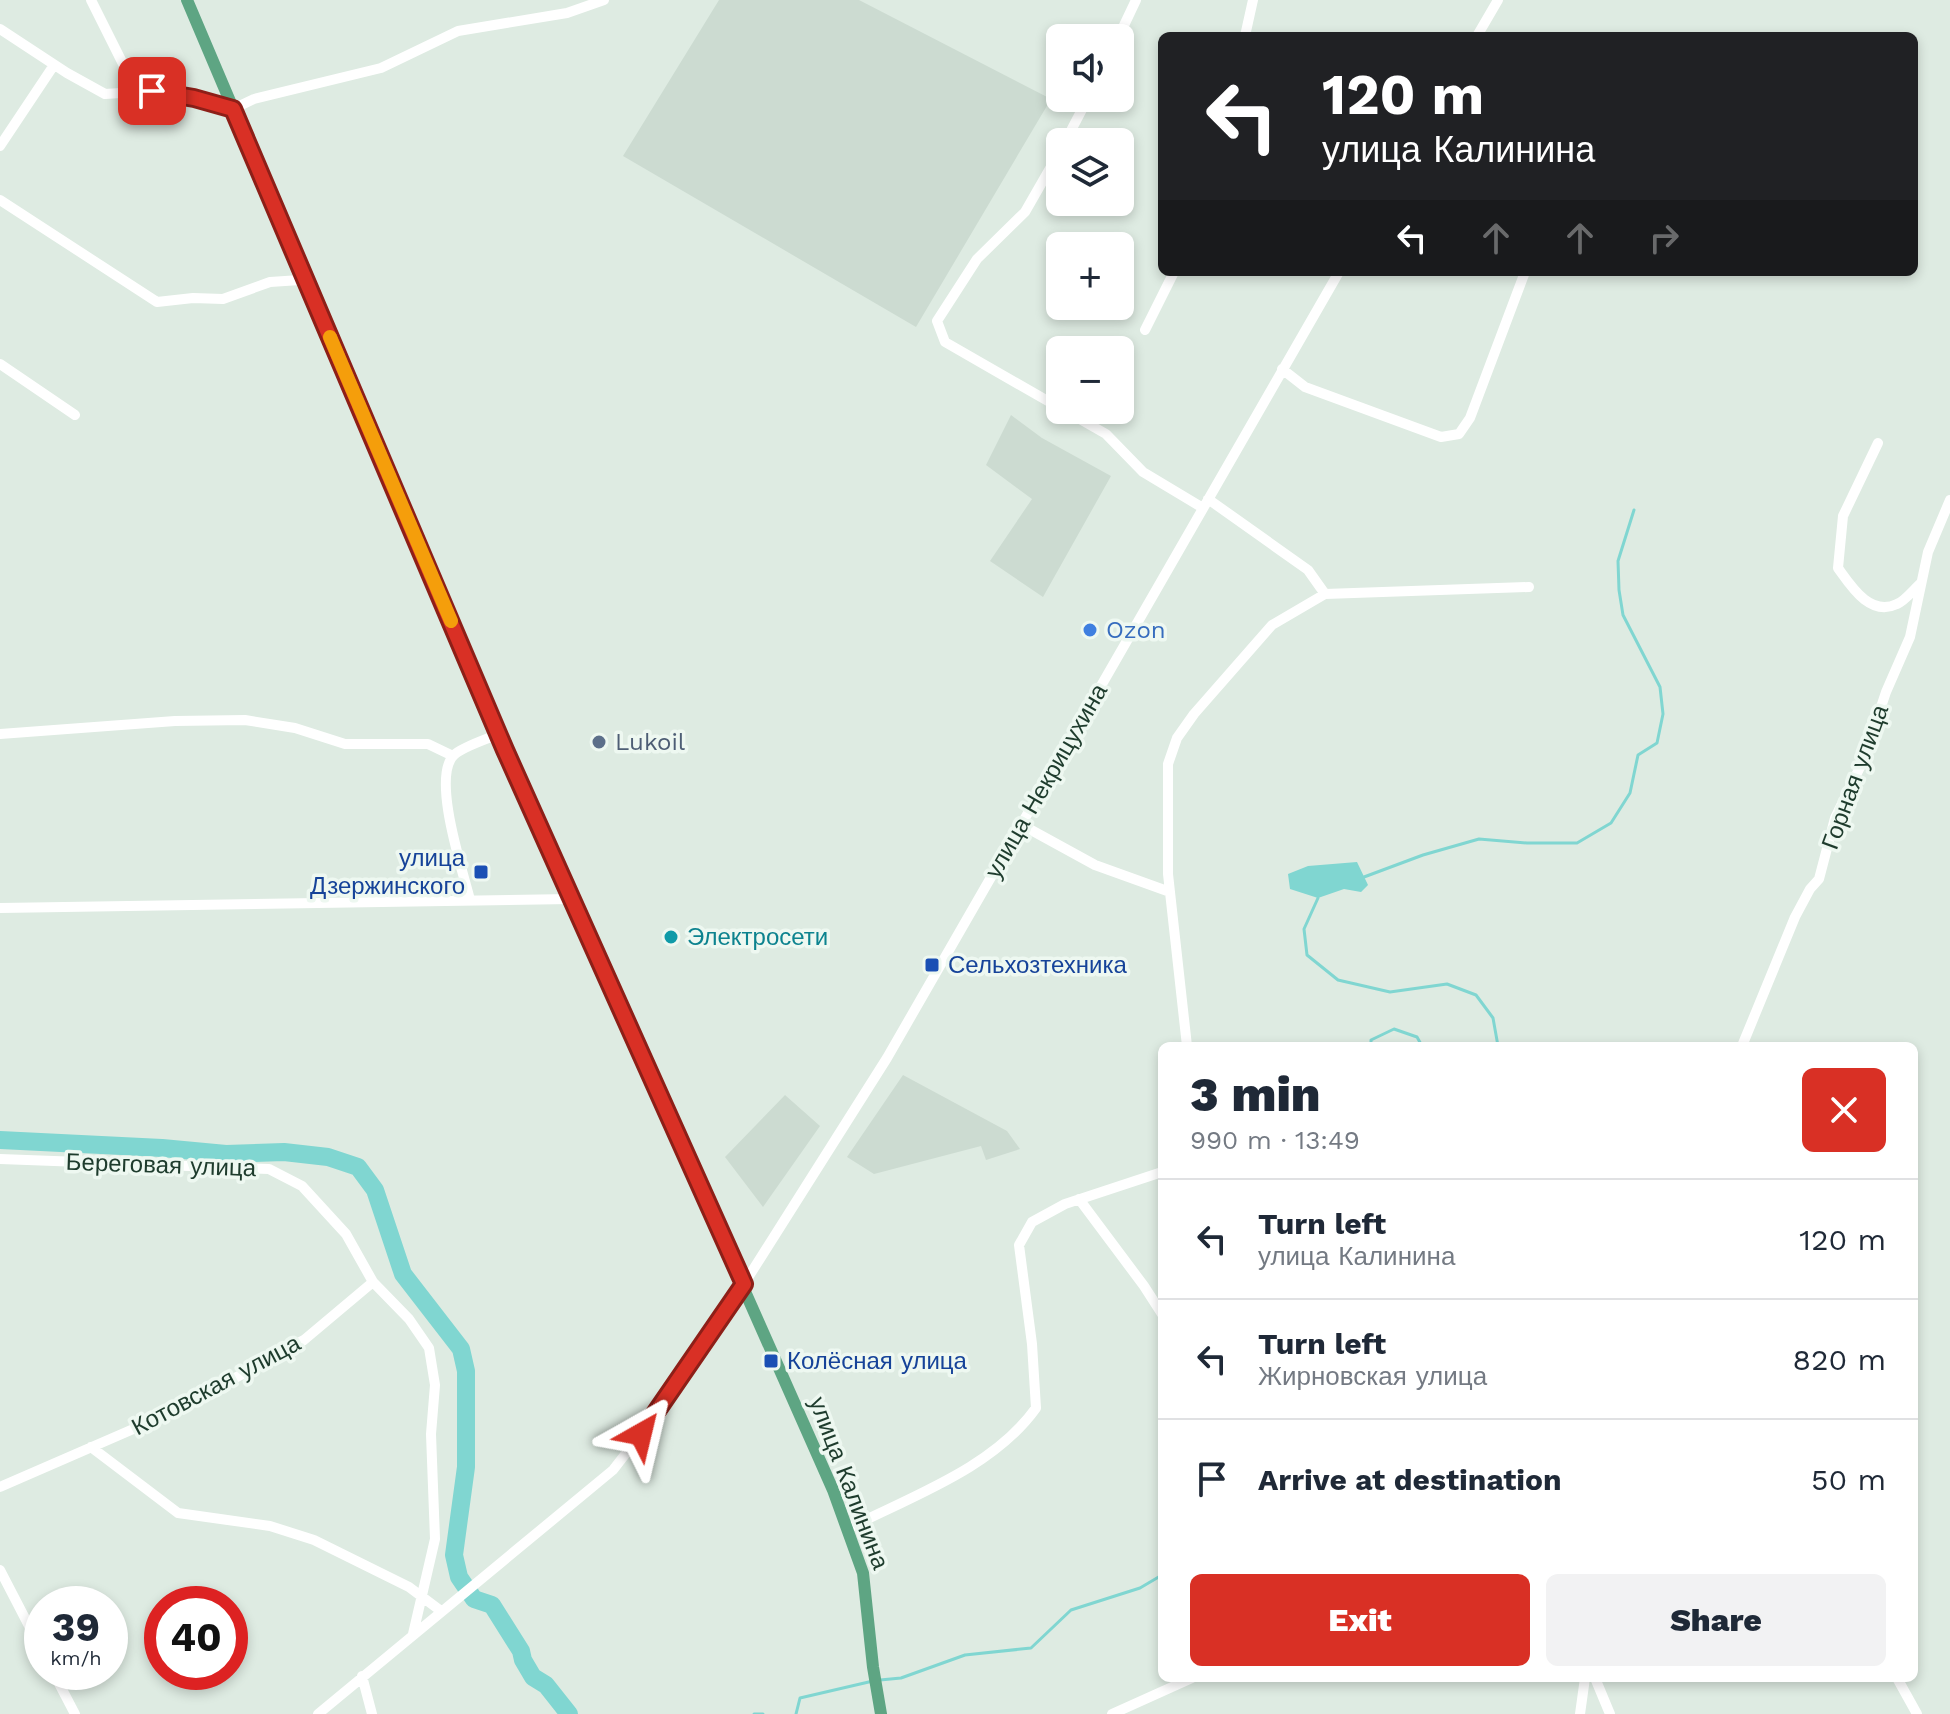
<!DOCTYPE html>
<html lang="en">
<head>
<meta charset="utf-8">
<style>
	body { margin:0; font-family:"Work Sans",sans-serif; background:#f2f2f3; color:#1f2937; height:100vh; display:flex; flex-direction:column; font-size:30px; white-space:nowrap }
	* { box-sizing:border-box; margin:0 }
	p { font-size:26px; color:#747a83 }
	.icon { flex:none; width:44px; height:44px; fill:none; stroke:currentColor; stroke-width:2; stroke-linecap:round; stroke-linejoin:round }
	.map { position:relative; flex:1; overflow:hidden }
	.side { position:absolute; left:1158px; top:1042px; width:760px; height:640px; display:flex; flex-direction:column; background:#fff; border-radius:12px; box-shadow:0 4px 12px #0003 }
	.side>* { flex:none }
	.guide { position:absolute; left:1158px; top:32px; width:760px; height:244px; border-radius:12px; box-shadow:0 4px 12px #0003; background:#202124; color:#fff; overflow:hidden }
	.fabs { position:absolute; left:1046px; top:24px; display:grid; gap:16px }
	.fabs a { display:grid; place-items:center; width:88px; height:88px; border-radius:12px; background:#fff; box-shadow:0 4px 12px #0003; font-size:40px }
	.speed { position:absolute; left:24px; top:1586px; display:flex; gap:16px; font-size:40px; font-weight:700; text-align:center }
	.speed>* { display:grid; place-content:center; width:104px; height:104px; border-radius:50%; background:#fff; box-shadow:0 4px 12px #0003; line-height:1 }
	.speed small { font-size:20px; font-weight:400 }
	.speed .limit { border:12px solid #d22; background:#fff; color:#111 }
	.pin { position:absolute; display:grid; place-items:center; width:68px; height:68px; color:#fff; margin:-34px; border-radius:16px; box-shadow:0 4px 12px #0006 }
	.me { position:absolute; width:88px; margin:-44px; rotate:37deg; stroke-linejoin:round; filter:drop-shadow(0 0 6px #0008) }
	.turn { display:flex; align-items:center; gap:28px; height:168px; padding:0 32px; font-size:36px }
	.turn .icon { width:104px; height:104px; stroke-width:2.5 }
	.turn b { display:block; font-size:56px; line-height:68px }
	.lanes { display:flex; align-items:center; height:76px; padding:0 32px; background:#0003; justify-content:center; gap:40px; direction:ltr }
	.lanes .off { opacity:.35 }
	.round { display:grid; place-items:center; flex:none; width:84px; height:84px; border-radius:12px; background:#f2f2f3 }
	.overview { display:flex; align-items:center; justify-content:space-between; height:136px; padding:0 32px }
	h1 { font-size:48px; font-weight:800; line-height:60px }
	.action { display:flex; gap:16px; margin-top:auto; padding:16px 32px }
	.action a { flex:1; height:92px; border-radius:12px; background:#d93025; color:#fff; font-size:32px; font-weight:800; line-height:92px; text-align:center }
	.action a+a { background:#f2f2f3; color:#1f2937 }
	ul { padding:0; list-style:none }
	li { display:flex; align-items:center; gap:24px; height:120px; padding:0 32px; border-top:2px solid #e0e1e3 }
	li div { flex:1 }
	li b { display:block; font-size:30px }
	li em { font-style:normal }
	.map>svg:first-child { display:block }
	.built { fill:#ccdbd1 }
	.water { fill:#80d6d1 }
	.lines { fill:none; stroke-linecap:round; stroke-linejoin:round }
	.stream { stroke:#80d6d1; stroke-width:3 }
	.river { stroke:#80d6d1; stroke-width:18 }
	.minor { stroke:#fff; stroke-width:10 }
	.major { stroke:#5ea583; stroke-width:12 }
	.route-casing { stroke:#8d1f18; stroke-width:20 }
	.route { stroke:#d93025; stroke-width:14 }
	.slow { stroke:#f59e0b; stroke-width:14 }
	.shop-dot { fill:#3f7fe0; stroke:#eef8f1; stroke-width:3 }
	.service-dot { fill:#5c6f8a; stroke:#eef8f1; stroke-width:3 }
	.transit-dot { fill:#1a4fb4; stroke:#eef8f1; stroke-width:3 }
	.culture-dot { fill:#0f9aa8; stroke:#eef8f1; stroke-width:3 }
	.labels { text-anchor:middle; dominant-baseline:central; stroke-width:7; stroke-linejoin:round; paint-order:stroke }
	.shop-label { font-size:24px; fill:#366cbe; stroke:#eef8f1; text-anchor:start }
	.service-label { font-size:24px; fill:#4e5e75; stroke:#eef8f1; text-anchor:start }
	.street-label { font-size:24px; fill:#1e3c2d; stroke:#eef8f1 }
	.transit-label { font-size:24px; fill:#164399; stroke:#eef8f1; text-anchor:start }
	.culture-label { font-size:24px; fill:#0d838f; stroke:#eef8f1; text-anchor:start }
</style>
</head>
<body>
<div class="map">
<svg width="1950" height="1714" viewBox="0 0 1950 1714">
	<rect width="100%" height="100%" fill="#deebe2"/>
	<path class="built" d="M719,0H859L1051,99L916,327L623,156Z
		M1011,415L1042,438L1111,476L1043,597L990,561L1032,499L986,465Z
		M903,1075L1007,1131L1020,1149L986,1160L981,1146L874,1174L847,1157Z
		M785,1095L820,1126L763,1207L725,1157Z"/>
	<path class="water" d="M1357,862L1368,885L1361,892L1344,889L1318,898L1290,889L1288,874L1308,866Z"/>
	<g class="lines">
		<path class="stream" d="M1364,877L1423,855L1479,839L1527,843H1577L1611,823L1630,793L1638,755L1657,743L1663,714L1660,687L1623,615L1619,590L1618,561L1634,510
			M1318,898L1304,929L1307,955L1338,980L1390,992L1447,984L1476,995L1493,1018L1498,1046
			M1371,1046V1040L1394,1029L1417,1037L1422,1046
			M880,1680L901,1678L965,1655L1031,1648L1071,1610L1140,1588L1162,1575
			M754,1714H763
			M796,1714L800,1698L873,1681"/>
		<path class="river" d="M0,1140L162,1148L226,1154L284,1152L328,1157L358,1167L375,1190L403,1274L461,1349L466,1371V1467L454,1555L459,1577L474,1599L492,1605L521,1651L523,1660L533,1677L546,1685L569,1714"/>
		<path class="minor" d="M91,0L137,92
			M0,29L67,73L105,94L152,91L194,98L233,109L254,99L381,68L458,31L567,13L604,0
			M1245,36L1253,0
			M1477,36L1498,0
			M1118,38L1136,0
			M1065,142L1088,98
			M0,146L54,65
			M1060,151L1025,212L977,259L937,321L945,342L1060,408
			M0,200L157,302L193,298L223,299L270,282L300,280L307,284
			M1145,330L1174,272
			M0,364L75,415
			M1282,369L1305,387L1441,437L1459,434L1470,418L1525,272
			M1064,410L1106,434L1143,472L1203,508
			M1878,443L1843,516L1838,568C1851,586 1870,617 1897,604C1905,601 1914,589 1921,583
			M1208,499L1308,570L1325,594
			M0,734L175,721L245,720L295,728L345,744H428L453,756
			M1022,825L1095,865L1170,892
			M470,900C463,871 431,777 454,755C462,747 487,739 499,734
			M0,908L571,899
			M1187,1046L1168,874V764L1177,738L1194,714L1272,625L1325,594L1529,587
			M1742,1046L1795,917L1810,889L1819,879L1835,818L1863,761L1886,692L1910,637L1928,552L1950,500
			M0,1159L269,1169L302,1186L346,1234L373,1282L409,1319L429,1348L435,1385L431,1434L435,1539L413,1634
			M1079,1199L1144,1286L1162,1314
			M91,1447L178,1513L270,1526L314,1540L409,1587L441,1611
			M0,1487L177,1410L304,1340L373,1282
			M847,1529C912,1496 993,1468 1036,1408L1032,1344L1019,1245L1032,1222L1065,1204L1162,1172
			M0,1570L42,1651
			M53,1672L75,1714
			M362,1676L372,1714
			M1595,1678L1610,1714
			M1897,1678L1917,1714
			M318,1714L613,1470L655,1416L744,1284L887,1058L1339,272
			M1112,1714L1192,1678
			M1580,1714L1585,1678"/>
		<path class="major" d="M187,0L505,750L833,1490L863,1573L873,1667L881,1714"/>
	</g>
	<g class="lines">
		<g class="route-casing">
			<path id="route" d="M152,91L194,98L233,109L505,750L744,1284L641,1434"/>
		</g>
		<use href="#route" class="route"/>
		<path class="slow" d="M330,337L451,621"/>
	</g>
	<circle class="shop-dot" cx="1090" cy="630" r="8"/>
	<circle class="service-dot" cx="599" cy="742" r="8"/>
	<g class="transit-dot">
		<rect x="473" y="864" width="16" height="16" rx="4"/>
		<rect x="924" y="957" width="16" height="16" rx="4"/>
		<rect x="763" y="1353" width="16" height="16" rx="4"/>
	</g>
	<circle class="culture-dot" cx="671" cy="937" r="8"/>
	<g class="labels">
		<g class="shop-label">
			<text x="1106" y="630">Ozon</text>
		</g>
		<g class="service-label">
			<text x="615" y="742">Lukoil</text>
		</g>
		<g class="street-label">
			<text transform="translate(1855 777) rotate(-70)">Горная улица</text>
			<text transform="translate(1046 781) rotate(-60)">улица Некрицухина</text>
			<text transform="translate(161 1165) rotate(2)">Береговая улица</text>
			<text transform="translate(216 1385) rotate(-28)">Котовская улица</text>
			<text transform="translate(849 1483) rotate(69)">улица Калинина</text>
		</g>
		<g class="transit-label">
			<text x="465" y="858" text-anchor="end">улица<tspan x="465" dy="28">Дзержинского</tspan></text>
			<text x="948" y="965">Сельхозтехника</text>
			<text x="787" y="1361">Колёсная улица</text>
		</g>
		<g class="culture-label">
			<text x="687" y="937">Электросети</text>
		</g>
	</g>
</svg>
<div class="fabs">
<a><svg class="icon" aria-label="sound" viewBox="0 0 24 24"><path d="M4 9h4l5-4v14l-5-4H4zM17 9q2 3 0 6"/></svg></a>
<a><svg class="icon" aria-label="layers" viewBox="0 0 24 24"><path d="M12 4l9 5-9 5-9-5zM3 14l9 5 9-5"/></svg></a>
<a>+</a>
<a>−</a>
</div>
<div class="speed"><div>39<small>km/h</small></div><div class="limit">40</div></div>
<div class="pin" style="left:152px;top:91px;background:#d93025"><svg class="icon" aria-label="arrive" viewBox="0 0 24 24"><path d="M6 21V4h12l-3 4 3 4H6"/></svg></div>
<svg class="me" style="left:641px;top:1434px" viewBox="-20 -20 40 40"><path d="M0-17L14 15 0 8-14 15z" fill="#d93025" stroke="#fff" stroke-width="4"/></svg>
<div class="guide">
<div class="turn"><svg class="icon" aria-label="left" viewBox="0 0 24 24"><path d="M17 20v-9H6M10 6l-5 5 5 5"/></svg><div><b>120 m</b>улица Калинина</div></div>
<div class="lanes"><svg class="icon" aria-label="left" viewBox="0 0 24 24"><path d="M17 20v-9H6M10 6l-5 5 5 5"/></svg><svg class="icon off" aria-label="ahead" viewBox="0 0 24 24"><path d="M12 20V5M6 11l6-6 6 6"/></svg><svg class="icon off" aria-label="ahead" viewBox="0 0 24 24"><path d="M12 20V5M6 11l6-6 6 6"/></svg><svg class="icon off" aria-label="right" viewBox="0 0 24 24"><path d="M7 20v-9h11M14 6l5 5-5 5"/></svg></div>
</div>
<section class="side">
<div class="overview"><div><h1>3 min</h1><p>990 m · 13:49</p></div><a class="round" style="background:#d93025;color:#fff"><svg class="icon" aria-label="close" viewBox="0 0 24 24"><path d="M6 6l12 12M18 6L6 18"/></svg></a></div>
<ul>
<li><svg class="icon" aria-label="left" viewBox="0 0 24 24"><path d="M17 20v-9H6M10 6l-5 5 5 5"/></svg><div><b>Turn left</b><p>улица Калинина</p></div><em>120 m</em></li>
<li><svg class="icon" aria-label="left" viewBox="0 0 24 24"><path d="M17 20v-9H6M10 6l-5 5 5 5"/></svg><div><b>Turn left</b><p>Жирновская улица</p></div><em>820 m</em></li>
<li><svg class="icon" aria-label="arrive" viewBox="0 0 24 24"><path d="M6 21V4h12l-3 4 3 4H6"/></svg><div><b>Arrive at destination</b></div><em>50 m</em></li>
</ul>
<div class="action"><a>Exit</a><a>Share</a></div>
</section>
</div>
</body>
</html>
